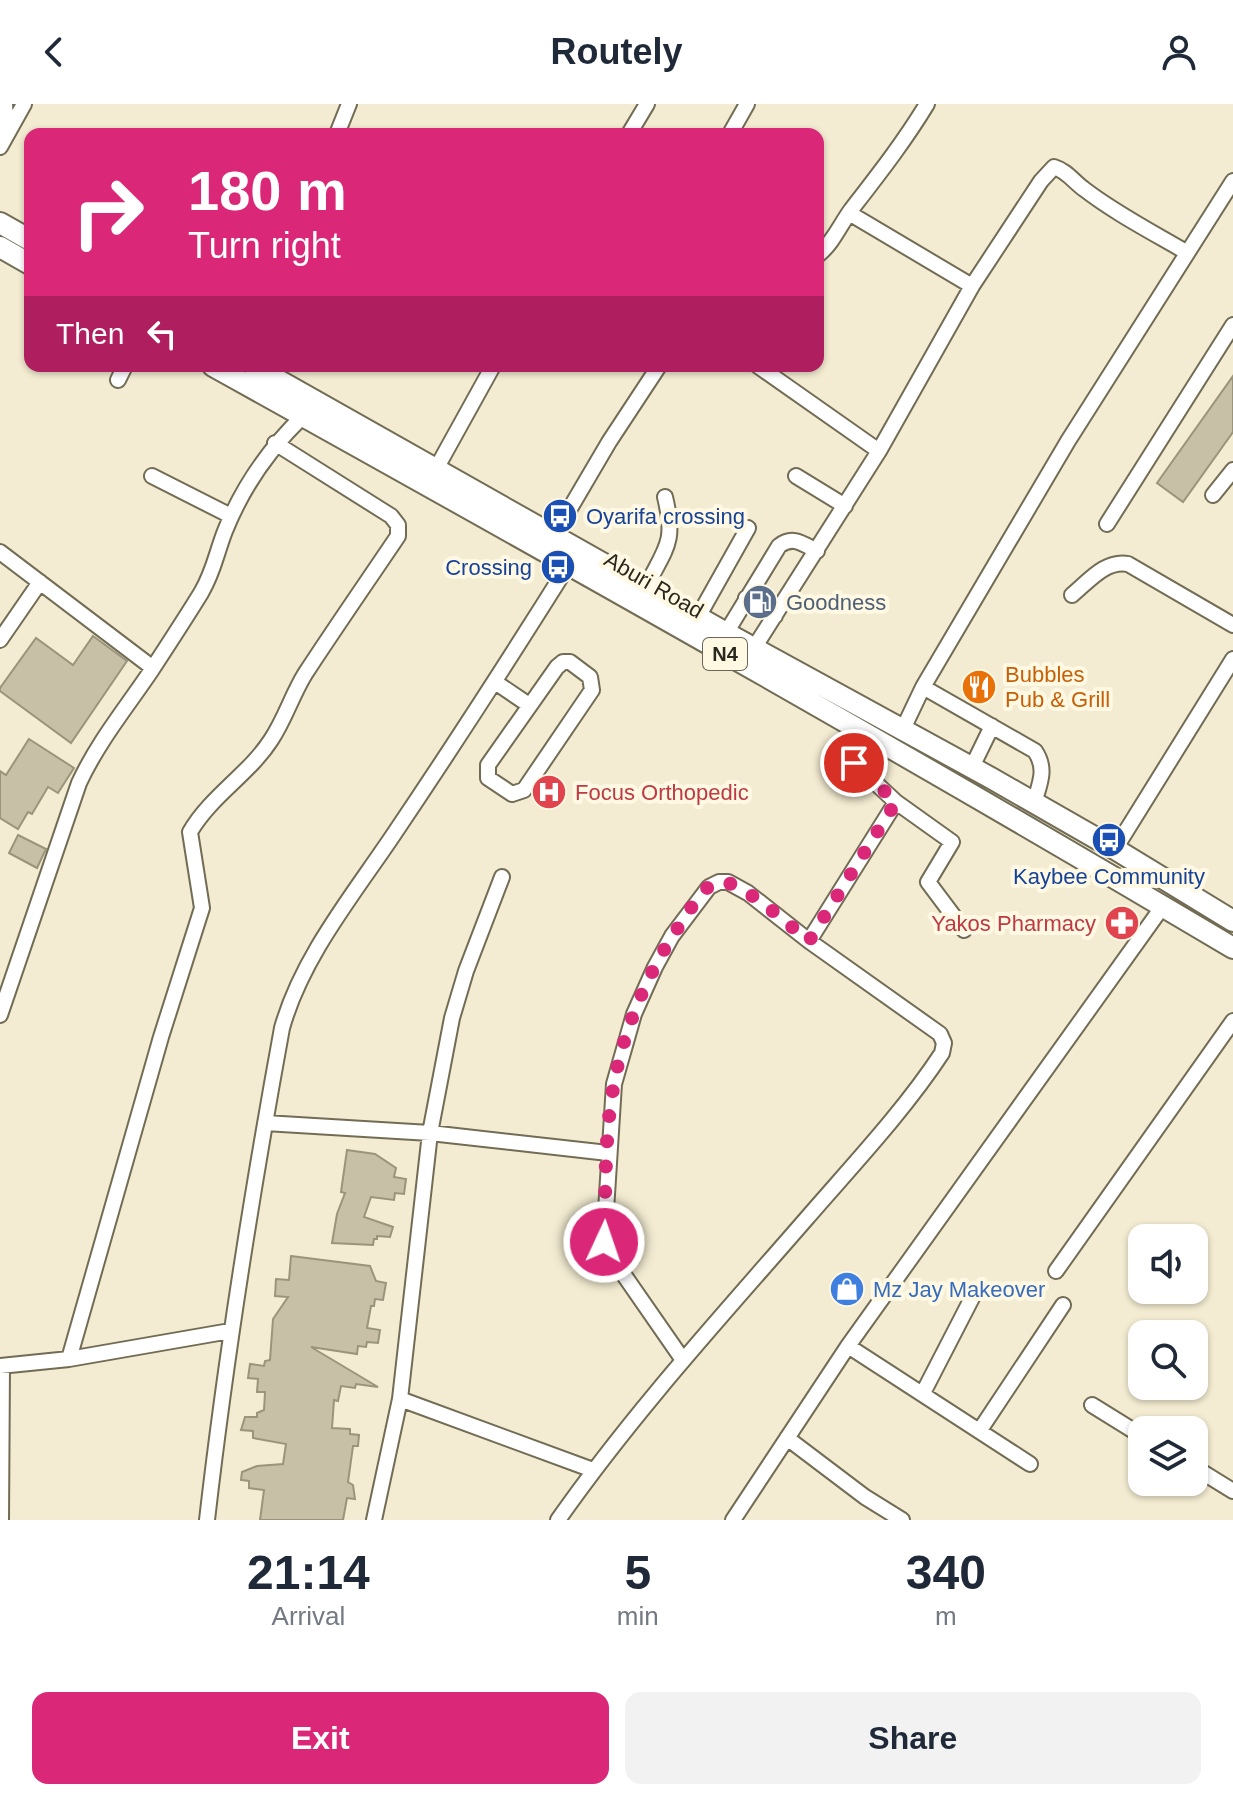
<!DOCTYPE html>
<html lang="en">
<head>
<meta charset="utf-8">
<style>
	body { margin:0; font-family:Arial,sans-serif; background:#f2f2f3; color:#1f2937; height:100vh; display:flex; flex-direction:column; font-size:30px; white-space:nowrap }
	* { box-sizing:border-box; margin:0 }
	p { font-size:26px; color:#747a83 }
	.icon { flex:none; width:44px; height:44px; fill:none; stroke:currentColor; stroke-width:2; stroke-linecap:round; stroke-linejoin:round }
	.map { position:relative; height:1416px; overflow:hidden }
	.drawer { display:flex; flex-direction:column; background:#fff; flex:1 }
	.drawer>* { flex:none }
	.banner { position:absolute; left:24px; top:24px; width:800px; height:244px; border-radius:16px; box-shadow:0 2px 6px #0004; background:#db2777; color:#fff; overflow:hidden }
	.tools { position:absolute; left:1128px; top:1120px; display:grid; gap:16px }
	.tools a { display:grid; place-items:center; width:80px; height:80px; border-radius:16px; background:#fff; box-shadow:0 2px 6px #0004; font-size:40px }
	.pin { position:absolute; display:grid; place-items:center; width:68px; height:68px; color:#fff; margin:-34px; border:4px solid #fff; border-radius:50%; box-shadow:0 2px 8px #0007 }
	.me { position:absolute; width:88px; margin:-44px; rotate:3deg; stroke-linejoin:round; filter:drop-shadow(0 0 6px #0008) }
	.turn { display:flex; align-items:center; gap:28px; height:168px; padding:0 32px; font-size:36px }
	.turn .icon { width:104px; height:104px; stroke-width:2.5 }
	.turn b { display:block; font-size:56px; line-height:68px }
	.then { display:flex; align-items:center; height:76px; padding:0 32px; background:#0003; gap:16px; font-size:30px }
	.eta { display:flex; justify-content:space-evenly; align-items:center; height:136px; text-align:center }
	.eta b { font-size:48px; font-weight:600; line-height:56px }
	.action { display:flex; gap:16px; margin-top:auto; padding:16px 32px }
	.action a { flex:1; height:92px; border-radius:16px; background:#db2777; color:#fff; font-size:32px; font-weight:600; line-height:92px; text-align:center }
	.action a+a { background:#f2f2f3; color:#1f2937 }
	header { display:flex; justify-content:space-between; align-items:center; height:104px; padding:0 32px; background:#fff; font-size:36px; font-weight:600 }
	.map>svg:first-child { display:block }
	.building { fill:#c7c0a7; stroke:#9a947c; stroke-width:2 }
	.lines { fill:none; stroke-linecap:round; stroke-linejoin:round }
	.minor-casing { stroke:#726c55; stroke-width:18 }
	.highway-casing { stroke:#726c55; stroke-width:24 }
	.minor { stroke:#fff; stroke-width:14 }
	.highway { stroke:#fff; stroke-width:20 }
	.route { stroke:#db2777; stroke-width:14; stroke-dasharray:0 25.2 }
	.labels { text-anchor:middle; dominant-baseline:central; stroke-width:8; stroke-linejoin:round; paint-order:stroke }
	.shield { fill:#fff9e4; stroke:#6a6659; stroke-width:2 }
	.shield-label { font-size:20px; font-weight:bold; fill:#2a271d }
	.transit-label { font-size:22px; fill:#164399; stroke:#fff9e4; text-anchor:start }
	.street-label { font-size:22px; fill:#2a271d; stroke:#fff9e4 }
	.service-label { font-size:22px; fill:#4e5e75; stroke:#fff9e4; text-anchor:start }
	.food-label { font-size:22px; fill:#c56008; stroke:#fff9e4; text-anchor:start }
	.health-label { font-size:22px; fill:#be3a42; stroke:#fff9e4; text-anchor:start }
	.shop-label { font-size:22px; fill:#366cbe; stroke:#fff9e4; text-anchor:start }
</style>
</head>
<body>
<header><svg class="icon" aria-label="back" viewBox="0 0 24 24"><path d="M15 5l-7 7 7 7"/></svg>Routely<svg class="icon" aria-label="person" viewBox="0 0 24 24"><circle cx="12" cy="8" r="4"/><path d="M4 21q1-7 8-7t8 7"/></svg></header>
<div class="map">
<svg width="1233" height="1416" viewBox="0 0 1233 1416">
	<rect width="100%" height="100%" fill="#f3ecd2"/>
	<path class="building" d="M1233,272V328L1183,398L1157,379Z
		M93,532L127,557L71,639L0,587V584L36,534L73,561Z
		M29,635L74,664L58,689L48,683L32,710L28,708L18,725L0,714V667L6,671Z
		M18,731L46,745L37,764L9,749Z
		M347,1046L375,1050L396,1064L394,1073L406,1075L404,1090L395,1089L394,1096L371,1093L364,1113L393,1123L390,1133L377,1132V1135H374L373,1141L332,1139L337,1110L345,1089L341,1088Z
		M291,1152L370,1162L376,1177L386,1179L383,1196L375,1195L374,1202H371L367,1224L380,1226L378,1239L367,1238L366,1243L358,1242L357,1250L311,1243L378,1283L356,1280L355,1284L341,1282L338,1297L334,1296L332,1324L350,1325V1330L359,1331L358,1342H353L348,1378L353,1381L355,1395L347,1394L343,1416H260L264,1386L249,1384V1377L241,1376L242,1368L257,1362L283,1360L286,1340L253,1334V1327L241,1326L245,1313H257V1309L264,1306L265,1288H257L258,1275L248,1274L250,1260L264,1262L265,1257L270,1256L273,1215L288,1193L275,1192L276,1175L289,1176Z"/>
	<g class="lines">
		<g class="minor-casing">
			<path id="minor" d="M5,0L7,30
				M337,30L349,0
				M629,30L647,0
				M730,30L747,0
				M0,43L24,0
				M849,109L972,182
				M818,151C833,139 840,121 851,106C878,71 904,38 927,0
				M758,262L879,347
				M118,276L125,262
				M436,365L493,262
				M152,372L231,412
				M796,372L845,402
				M1213,391L1233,366
				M1107,420L1233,221
				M555,430L609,338L659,262
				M0,448L153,564
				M646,483C666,443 676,439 665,393
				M1072,491C1089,477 1105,456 1128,460L1233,521
				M746,494L775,512
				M698,513L748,424
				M726,529L779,442C793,431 803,440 817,447
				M0,536L40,478
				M754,544L879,347L972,182L1041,77L1054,63C1067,67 1073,77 1084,85C1115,109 1152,128 1186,148
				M563,558H570L590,573L592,586L524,686L512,690L488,674V661L557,563Z
				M495,578L529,601
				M923,583L1035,647C1047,665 1040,679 1034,699
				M903,625L923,583L1068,337L1233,77
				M867,632L854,659L896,698L952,738L928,778L964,826
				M972,663L992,622
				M1115,745L1233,555
				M809,837L896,698
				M0,911L79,679C98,638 126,604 151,567C168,541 185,515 201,489C214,467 216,450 225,427C243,382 268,346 303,312
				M265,1019L430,1029L608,1049
				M1056,1167L1233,917
				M848,1242L1030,1360
				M69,1255L161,933L202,804L190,728C211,692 249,670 271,636C285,615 292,591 305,570C335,524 367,478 398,432V421L391,412L275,339
				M0,1262L69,1255L230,1227
				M923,1289L973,1192
				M400,1295L593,1366
				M1092,1301L1142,1332
				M980,1326L1063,1201
				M787,1334L865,1393L902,1416
				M1194,1363L1233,1387
				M1,1416L2,1262
				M207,1416C226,1251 252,1088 282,924C302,853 353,791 394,730C454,641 512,551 569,460
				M374,1416L400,1295L430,1029L452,914L466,867L502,773
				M558,1416C633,1309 721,1213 807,1114C852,1062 904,1007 942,949L944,939L940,930L809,837L748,789L728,778H719L709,783L672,832L655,863L634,910L614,980L604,1138L608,1148L683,1256
				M733,1416L848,1242L1163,802"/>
		</g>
		<g class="highway-casing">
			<path id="highway" d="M0,119L30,136
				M0,143L30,160
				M213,262C555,452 897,644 1233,844
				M253,262L726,529L991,674L1115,745L1233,817"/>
		</g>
		<use href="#minor" class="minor"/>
		<use href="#highway" class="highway"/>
	</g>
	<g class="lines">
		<path class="route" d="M604,1138C606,1086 604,1031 614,980C623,926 650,863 682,818C691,805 702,782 718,778C738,773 792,824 809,837L896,698L854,659"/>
	</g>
	<defs>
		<g id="bus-disc" transform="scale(1.8)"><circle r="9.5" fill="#1a4fb4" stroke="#fff9e4"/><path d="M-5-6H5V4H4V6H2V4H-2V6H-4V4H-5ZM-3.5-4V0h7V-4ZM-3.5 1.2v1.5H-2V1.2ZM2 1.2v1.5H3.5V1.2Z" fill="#fff"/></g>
		<g id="fuel-disc" transform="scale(1.8)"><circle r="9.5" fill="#5c6f8a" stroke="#fff9e4"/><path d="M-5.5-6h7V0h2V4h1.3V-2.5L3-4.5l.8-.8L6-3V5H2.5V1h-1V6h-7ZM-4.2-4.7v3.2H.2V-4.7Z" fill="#fff"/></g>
		<g id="restaurant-disc" transform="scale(1.8)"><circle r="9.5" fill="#e8710a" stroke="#fff9e4"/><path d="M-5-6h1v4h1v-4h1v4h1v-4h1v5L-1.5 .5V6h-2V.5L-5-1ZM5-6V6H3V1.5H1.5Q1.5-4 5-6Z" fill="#fff"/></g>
		<g id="hospital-disc" transform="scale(1.8)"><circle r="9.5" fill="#e0444e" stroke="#fff9e4"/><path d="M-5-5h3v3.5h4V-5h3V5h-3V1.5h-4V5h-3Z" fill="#fff"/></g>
		<g id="pharmacy-disc" transform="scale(1.8)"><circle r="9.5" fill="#e0444e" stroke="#fff9e4"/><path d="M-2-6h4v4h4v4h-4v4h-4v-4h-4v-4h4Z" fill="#fff"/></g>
		<g id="shop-disc" transform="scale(1.8)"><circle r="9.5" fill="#3f7fe0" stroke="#fff9e4"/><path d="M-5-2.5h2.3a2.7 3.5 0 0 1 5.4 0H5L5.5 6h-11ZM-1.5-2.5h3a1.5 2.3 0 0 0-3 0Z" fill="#fff"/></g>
	</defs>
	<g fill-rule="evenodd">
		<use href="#bus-disc" x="560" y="412"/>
		<use href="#bus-disc" x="558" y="463"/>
		<use href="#fuel-disc" x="760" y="498"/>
		<use href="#restaurant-disc" x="979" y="583"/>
		<use href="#hospital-disc" x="549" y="688"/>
		<use href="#bus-disc" x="1109" y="736"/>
		<use href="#pharmacy-disc" x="1122" y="819"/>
		<use href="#shop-disc" x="847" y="1185"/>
	</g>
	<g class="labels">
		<rect class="shield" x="703" y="534" width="44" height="32" rx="6"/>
		<g class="shield-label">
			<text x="725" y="550">N4</text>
		</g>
		<g class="transit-label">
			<text x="586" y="412">Oyarifa crossing</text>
			<text x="532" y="463" text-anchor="end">Crossing</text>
			<text x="1109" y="772" text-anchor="middle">Kaybee Community</text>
		</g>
		<g class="street-label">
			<text transform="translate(654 481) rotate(30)">Aburi Road</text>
		</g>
		<g class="service-label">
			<text x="786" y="498">Goodness</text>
		</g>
		<g class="food-label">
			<text x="1005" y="570">Bubbles<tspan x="1005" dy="25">Pub &amp; Grill</tspan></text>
		</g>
		<g class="health-label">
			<text x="575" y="688">Focus Orthopedic</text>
			<text x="1096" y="819" text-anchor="end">Yakos Pharmacy</text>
		</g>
		<g class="shop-label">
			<text x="873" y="1185">Mz Jay Makeover</text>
		</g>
	</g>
</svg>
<div class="tools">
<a><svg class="icon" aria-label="sound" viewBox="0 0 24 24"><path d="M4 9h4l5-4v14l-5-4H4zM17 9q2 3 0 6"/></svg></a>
<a><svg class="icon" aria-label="search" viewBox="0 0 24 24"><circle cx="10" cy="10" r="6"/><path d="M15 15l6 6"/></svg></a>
<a><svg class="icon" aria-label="layers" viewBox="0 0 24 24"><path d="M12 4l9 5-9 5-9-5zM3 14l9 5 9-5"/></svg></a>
</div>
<div class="pin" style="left:854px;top:659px;background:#d93025"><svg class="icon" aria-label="arrive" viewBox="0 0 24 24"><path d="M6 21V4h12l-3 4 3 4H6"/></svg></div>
<svg class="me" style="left:604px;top:1138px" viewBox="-20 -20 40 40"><circle r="17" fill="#db2777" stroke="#fff" stroke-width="3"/><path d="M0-11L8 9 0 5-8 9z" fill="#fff"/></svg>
<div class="banner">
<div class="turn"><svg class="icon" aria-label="right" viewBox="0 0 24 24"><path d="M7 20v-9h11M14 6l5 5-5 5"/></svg><div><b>180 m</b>Turn right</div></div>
<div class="then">Then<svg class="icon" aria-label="left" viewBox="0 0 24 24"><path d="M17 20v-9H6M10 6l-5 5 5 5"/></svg></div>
</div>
</div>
<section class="drawer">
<div class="eta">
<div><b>21:14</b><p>Arrival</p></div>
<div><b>5</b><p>min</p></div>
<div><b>340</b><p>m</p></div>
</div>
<div class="action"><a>Exit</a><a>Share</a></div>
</section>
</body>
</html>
